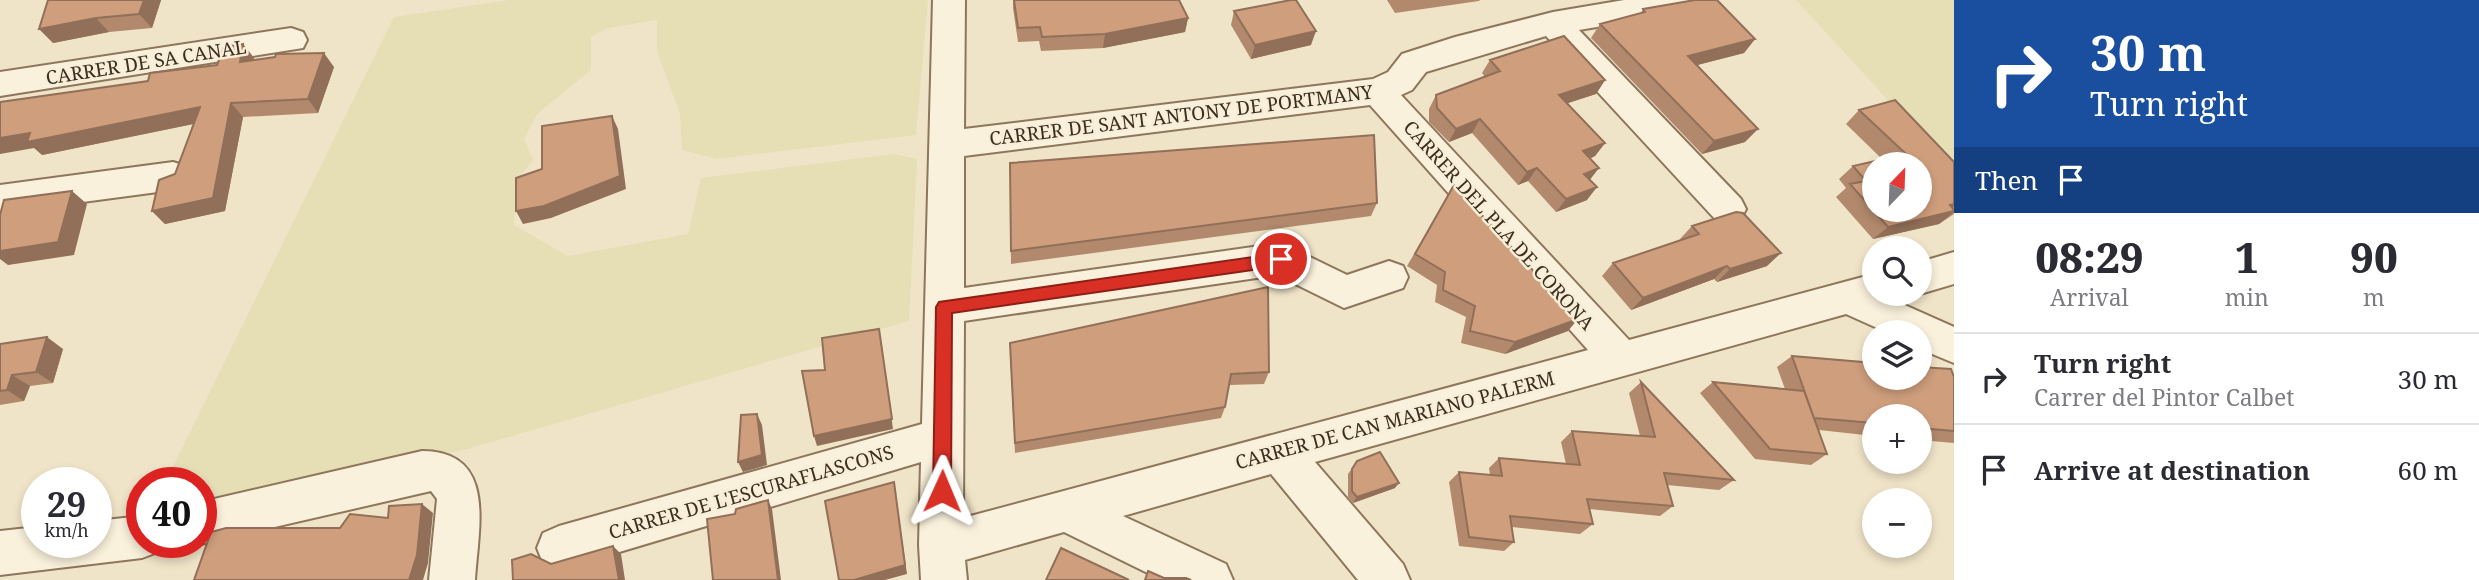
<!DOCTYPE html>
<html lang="en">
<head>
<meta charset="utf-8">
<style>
	body { margin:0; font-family:"Noto Serif",serif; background:#f7f7f7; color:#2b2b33; height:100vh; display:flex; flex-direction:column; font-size:26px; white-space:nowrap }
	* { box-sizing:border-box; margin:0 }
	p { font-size:23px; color:#7c7c81 }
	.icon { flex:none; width:38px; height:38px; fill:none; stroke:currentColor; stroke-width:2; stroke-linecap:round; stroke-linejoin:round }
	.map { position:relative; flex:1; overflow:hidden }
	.panel { display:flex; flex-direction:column; background:#fff; width:525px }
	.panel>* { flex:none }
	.top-card { background:#1a4fa0; color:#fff; overflow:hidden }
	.needle { width:46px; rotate:23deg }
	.tools { position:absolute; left:1862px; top:152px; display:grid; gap:14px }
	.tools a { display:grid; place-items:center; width:70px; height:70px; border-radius:50%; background:#fff; box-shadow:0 4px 10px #0003; font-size:35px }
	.speed { position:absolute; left:21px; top:467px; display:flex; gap:14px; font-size:35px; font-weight:700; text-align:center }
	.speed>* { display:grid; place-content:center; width:91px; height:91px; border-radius:50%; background:#fff; box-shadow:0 4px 10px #0003; line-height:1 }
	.speed small { font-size:18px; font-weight:400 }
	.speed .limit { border:10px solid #d22; background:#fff; color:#111 }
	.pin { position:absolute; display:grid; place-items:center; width:60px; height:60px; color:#fff; margin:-30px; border:4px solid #fff; border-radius:50%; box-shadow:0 2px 7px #0007 }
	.me { position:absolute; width:77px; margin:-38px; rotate:1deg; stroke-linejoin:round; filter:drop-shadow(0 0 5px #0008) }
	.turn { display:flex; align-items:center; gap:24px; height:147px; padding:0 21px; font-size:32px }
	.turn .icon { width:91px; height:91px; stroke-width:2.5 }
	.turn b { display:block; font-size:49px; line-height:60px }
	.then { display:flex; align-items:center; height:66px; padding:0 21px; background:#0003; gap:14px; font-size:26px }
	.eta { display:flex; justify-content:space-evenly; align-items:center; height:119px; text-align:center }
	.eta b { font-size:42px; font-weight:800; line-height:49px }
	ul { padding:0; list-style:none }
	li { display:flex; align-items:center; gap:21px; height:91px; padding:0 21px; border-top:2px solid #e1e1e2 }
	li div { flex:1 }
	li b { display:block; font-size:26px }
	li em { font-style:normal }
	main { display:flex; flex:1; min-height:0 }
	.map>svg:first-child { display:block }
	.farmland { fill:#e6deb5 }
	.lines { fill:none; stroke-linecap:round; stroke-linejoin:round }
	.minor-casing { stroke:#8d765c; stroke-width:4 }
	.minor { fill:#faf1dc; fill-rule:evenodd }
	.wall { fill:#b2896c }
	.shaded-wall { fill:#916f58 }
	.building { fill:#cf9f7d; stroke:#916f58; stroke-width:2; fill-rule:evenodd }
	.route { fill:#d93025; stroke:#8d1f18; stroke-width:2 }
	.labels { text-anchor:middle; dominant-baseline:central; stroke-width:5; stroke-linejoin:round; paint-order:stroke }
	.street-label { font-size:19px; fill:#3d2e20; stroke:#f7eed8 }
</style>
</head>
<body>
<main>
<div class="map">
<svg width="1954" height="580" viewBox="0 0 1954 580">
	<rect width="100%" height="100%" fill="#f0e4c8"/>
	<path class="farmland" d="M509,0H928L916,135L716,159L682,150L680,113L657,52V20L608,28L591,37V70L537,114L524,139L533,160L517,180L514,225L568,256L688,234L701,178L894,154L917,159L909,321L467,449L201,510V483H165L394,17Z
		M1796,0H1954V165L1910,124Z"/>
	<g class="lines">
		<g class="minor-casing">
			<path id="minor" d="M933,0H965L964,129L1373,79L1388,72L1402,54L1455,37L1553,12L1624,0H1708L1703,8L1692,11L1579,30L1741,199L1746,209L1741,219L1728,224L1715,219L1546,36L1426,72L1412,90L1401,95L1629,340L1874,274V294H1891L1889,298L1954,327V363L1920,349V332H1886L1846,314L1315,462L1403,564L1410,580H1358L1271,474L1123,516L1226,564L1233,580H1162L1064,532L965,560L967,580H921L919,545L921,462L559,570L543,563L537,548L543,533L559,526L922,424ZM1370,105L1588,350L963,518L964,321L1277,275L1344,308L1403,288L1408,277L1403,266L1389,261L1347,275L1281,243L964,288V156Z
				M291,28L303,32L307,40L303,48L0,96V72Z
				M173,162L186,166L191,176L186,186L173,190L0,213V185Z
				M1954,252V284L1920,294V262Z
				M422,451C498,451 478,529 475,580H429L437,499L431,491L201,544L197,542H201V502Z
				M142,516V542H162L158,552L142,558L0,575V531L37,527V542H96V521Z"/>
		</g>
		<use href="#minor" class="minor"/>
	</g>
	<path class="wall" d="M48,0H161L152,28L109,32L53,43Z
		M1013,0H1179L1188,18L1185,32L1103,48L1041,51L1039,41L1018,42L1013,8Z
		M1387,0H1480L1479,1L1395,13Z
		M1643,9L1755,39L1744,53L1697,65L1745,142L1702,154L1591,38L1600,24L1641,13Z
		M1234,11L1311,45L1251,59L1231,25Z
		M243,44L254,58V60L334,67L318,113L243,117L225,211L165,224L152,211L175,174L194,124L42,155L148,81L217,65Z
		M1490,60L1605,80L1596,94L1567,103L1605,143L1595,156L1590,159V180L1587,200L1556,212L1528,181L1518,185L1472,133L1449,142L1429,122V109L1436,95L1485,77L1482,73Z
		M1859,110L1954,162V214L1939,224L1873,239L1836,197L1846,188L1839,179L1853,166L1882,159L1846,124Z
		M1010,163L1377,203L1371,216L1011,264Z
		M1454,185L1568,331L1505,354L1461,343L1466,317L1435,302L1437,285L1407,266Z
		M1692,226L1767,266L1717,282L1714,279L1631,310L1602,276L1613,263L1681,240L1680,239Z
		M1010,343L1269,372L1264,384L1229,385L1225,407L1221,418L1015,453L1010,355Z
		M0,344L63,349L53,383L30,386L24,401L0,405Z
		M1792,356L1954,377V443L1920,440V416H1874V436L1819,430L1827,454L1811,465L1755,459L1700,393L1713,382L1785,389L1777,367Z
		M1641,382L1734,480L1719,490L1667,485L1673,506L1660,516L1589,509L1593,524L1580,534L1512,527L1514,542L1504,551L1459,546L1449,482L1459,472L1490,475L1489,468L1499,458L1566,464L1561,442L1572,431L1640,436L1629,393Z
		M1357,461L1395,488L1353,503L1348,497V474Z"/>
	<path class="shaded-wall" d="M144,0H161L152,28L139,14Z
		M96,18L109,32L53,43L39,29Z
		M1188,18L1185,32L1103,48L1105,34Z
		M1316,31L1311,45L1251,59L1255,45Z
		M1755,39L1744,53L1678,70L1688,56Z
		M243,44L254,58L251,76L240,62Z
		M324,53L334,67L318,113L308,99Z
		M1605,80L1596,94L1550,109L1559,95Z
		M231,103L243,117L225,211L165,224L152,211Z
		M200,107L212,120L42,155L34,148L0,154V138Z
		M612,116L618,129L626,189L551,218L523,224L516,211Z
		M1480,119L1472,133L1449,142L1456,129Z
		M1758,129L1745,142L1702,154L1714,141Z
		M1605,143L1595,156L1573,165L1583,151Z
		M1537,168L1528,181L1518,185L1527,172Z
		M1599,168L1589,181L1584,174Z
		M1597,187L1587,200L1556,212L1566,199Z
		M72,191L87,204L74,255L8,265L0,259V251Z
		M1954,204V206L1946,213L1954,212L1939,224L1873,239L1888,227Z
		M1781,253L1767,266L1717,282L1730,269Z
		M1727,266L1714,279L1631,310L1643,298Z
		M1578,319L1568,331L1505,354L1515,342Z
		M879,329L893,429L817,446L814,436Z
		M47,337L63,349L53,383L36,372Z
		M12,375L30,386L24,401L7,390Z
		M757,414L762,425L767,465L743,472L738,462Z
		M894,482L907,574L885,580H854Z
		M1399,483L1395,488L1353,503L1357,497Z
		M768,500L772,509L781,580H778Z
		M422,504L433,513L428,563L423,580H409Z
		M613,546L621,554L625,580H619Z"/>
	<path class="building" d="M48,0H144L139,14L96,18L39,29Z
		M1014,0H1179L1188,18L1105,34L1042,37L1040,27L1018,28Z
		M1291,0H1296L1316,31L1255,45L1234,11Z
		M1695,0H1717L1755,39L1688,56L1758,129L1714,141L1600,24L1645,12L1643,9Z
		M1564,36L1605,80L1559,95L1605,143L1583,151L1599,168L1584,174L1597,187L1566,199L1537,168L1527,172L1480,119L1456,129L1437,108L1436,95L1500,71L1490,60Z
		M243,44L240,62L275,57L276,54L324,53L308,99L231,103L213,198L152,211L159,180L175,174L200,107L27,142L30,133L0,138V102L148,81L150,73L217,65L224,47Z
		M1895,100L1954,162V204L1950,205L1954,210V211L1888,227L1850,184L1866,181L1853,166L1906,154L1859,110ZM1874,164H1920V210H1874Z
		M612,116L620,176L544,206L516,211V178L542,169V126Z
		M1374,135L1377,203L1011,251L1010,163Z
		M1454,185L1578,319L1515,342L1470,331L1475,306L1443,290L1445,272L1415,254Z
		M72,191L58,242L0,251V215L4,200Z
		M1736,212L1743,213L1781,253L1730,269L1727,266L1643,298L1613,263L1699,234L1692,226Z
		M1268,287L1269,372L1231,374L1225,407L1015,443L1010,343Z
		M879,329L892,419L814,436L802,371L825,370L822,338Z
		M47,337L36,372L12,375L7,390L0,391V344Z
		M1792,356L1874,363V378H1920V367L1951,369L1954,377V431L1920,428V416H1874V423L1814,418Z
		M1641,382L1734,480L1664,473L1673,506L1587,499L1593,524L1510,516L1514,542L1469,537L1459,472L1502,476L1499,458L1580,465L1572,431L1655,437Z
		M1713,382L1804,391L1827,454L1770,449Z
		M757,414L762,455L738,462L741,415Z
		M1380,452L1399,483L1357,497L1352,491V469L1357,461Z
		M894,482L905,565L854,580H839L825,501Z
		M768,500L778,580H713L707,519L735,514L736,509Z
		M422,504L417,555L409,580H194L211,532L226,528H340L350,514L388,518L389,506Z
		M613,546L619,580H513L512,560L531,554L551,564Z
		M1061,548L1129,580H1046Z
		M1148,571L1164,578H1186L1191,580H1145Z"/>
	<path class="route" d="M1281,253L1289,259L1281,266L952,313L951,491L948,497L942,500L935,497L933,491L936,307L939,302Z"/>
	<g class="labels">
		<g class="street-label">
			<text transform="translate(146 62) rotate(-9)">CARRER DE SA CANAL</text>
			<text transform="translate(1181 115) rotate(-7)">CARRER DE SANT ANTONY DE PORTMANY</text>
			<text transform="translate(1499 225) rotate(48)">CARRER DEL PLA DE CORONA</text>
			<text transform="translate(1395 420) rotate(-15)">CARRER DE CAN MARIANO PALERM</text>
			<text transform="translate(751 492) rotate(-16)">CARRER DE L'ESCURAFLASCONS</text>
		</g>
	</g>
</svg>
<div class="tools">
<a><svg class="needle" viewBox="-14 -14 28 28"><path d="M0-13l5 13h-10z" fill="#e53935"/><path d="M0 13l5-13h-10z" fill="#7c7c81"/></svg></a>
<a><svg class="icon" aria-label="search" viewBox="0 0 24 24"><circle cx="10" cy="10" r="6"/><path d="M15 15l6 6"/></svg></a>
<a><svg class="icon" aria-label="layers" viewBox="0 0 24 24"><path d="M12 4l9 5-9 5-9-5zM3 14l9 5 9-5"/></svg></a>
<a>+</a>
<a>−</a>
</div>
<div class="speed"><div>29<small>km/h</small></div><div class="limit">40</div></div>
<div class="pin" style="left:1281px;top:259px;background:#d93025"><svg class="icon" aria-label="arrive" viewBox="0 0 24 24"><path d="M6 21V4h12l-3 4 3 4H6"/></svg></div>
<svg class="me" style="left:942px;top:491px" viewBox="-20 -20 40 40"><path d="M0-17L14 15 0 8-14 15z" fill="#d93025" stroke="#fff" stroke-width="4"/></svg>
</div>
<section class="panel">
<div class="top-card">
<div class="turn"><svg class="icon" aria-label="right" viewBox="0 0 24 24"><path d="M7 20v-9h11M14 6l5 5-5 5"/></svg><div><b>30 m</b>Turn right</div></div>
<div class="then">Then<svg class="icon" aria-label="arrive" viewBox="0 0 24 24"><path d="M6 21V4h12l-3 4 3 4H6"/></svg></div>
</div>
<div class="eta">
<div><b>08:29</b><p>Arrival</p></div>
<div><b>1</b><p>min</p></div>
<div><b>90</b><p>m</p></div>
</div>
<ul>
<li><svg class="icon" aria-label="right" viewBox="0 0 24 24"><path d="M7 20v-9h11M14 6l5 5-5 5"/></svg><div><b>Turn right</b><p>Carrer del Pintor Calbet</p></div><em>30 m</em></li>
<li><svg class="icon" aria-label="arrive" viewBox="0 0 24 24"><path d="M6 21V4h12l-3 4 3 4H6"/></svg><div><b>Arrive at destination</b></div><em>60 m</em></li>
</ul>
</section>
</main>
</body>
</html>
